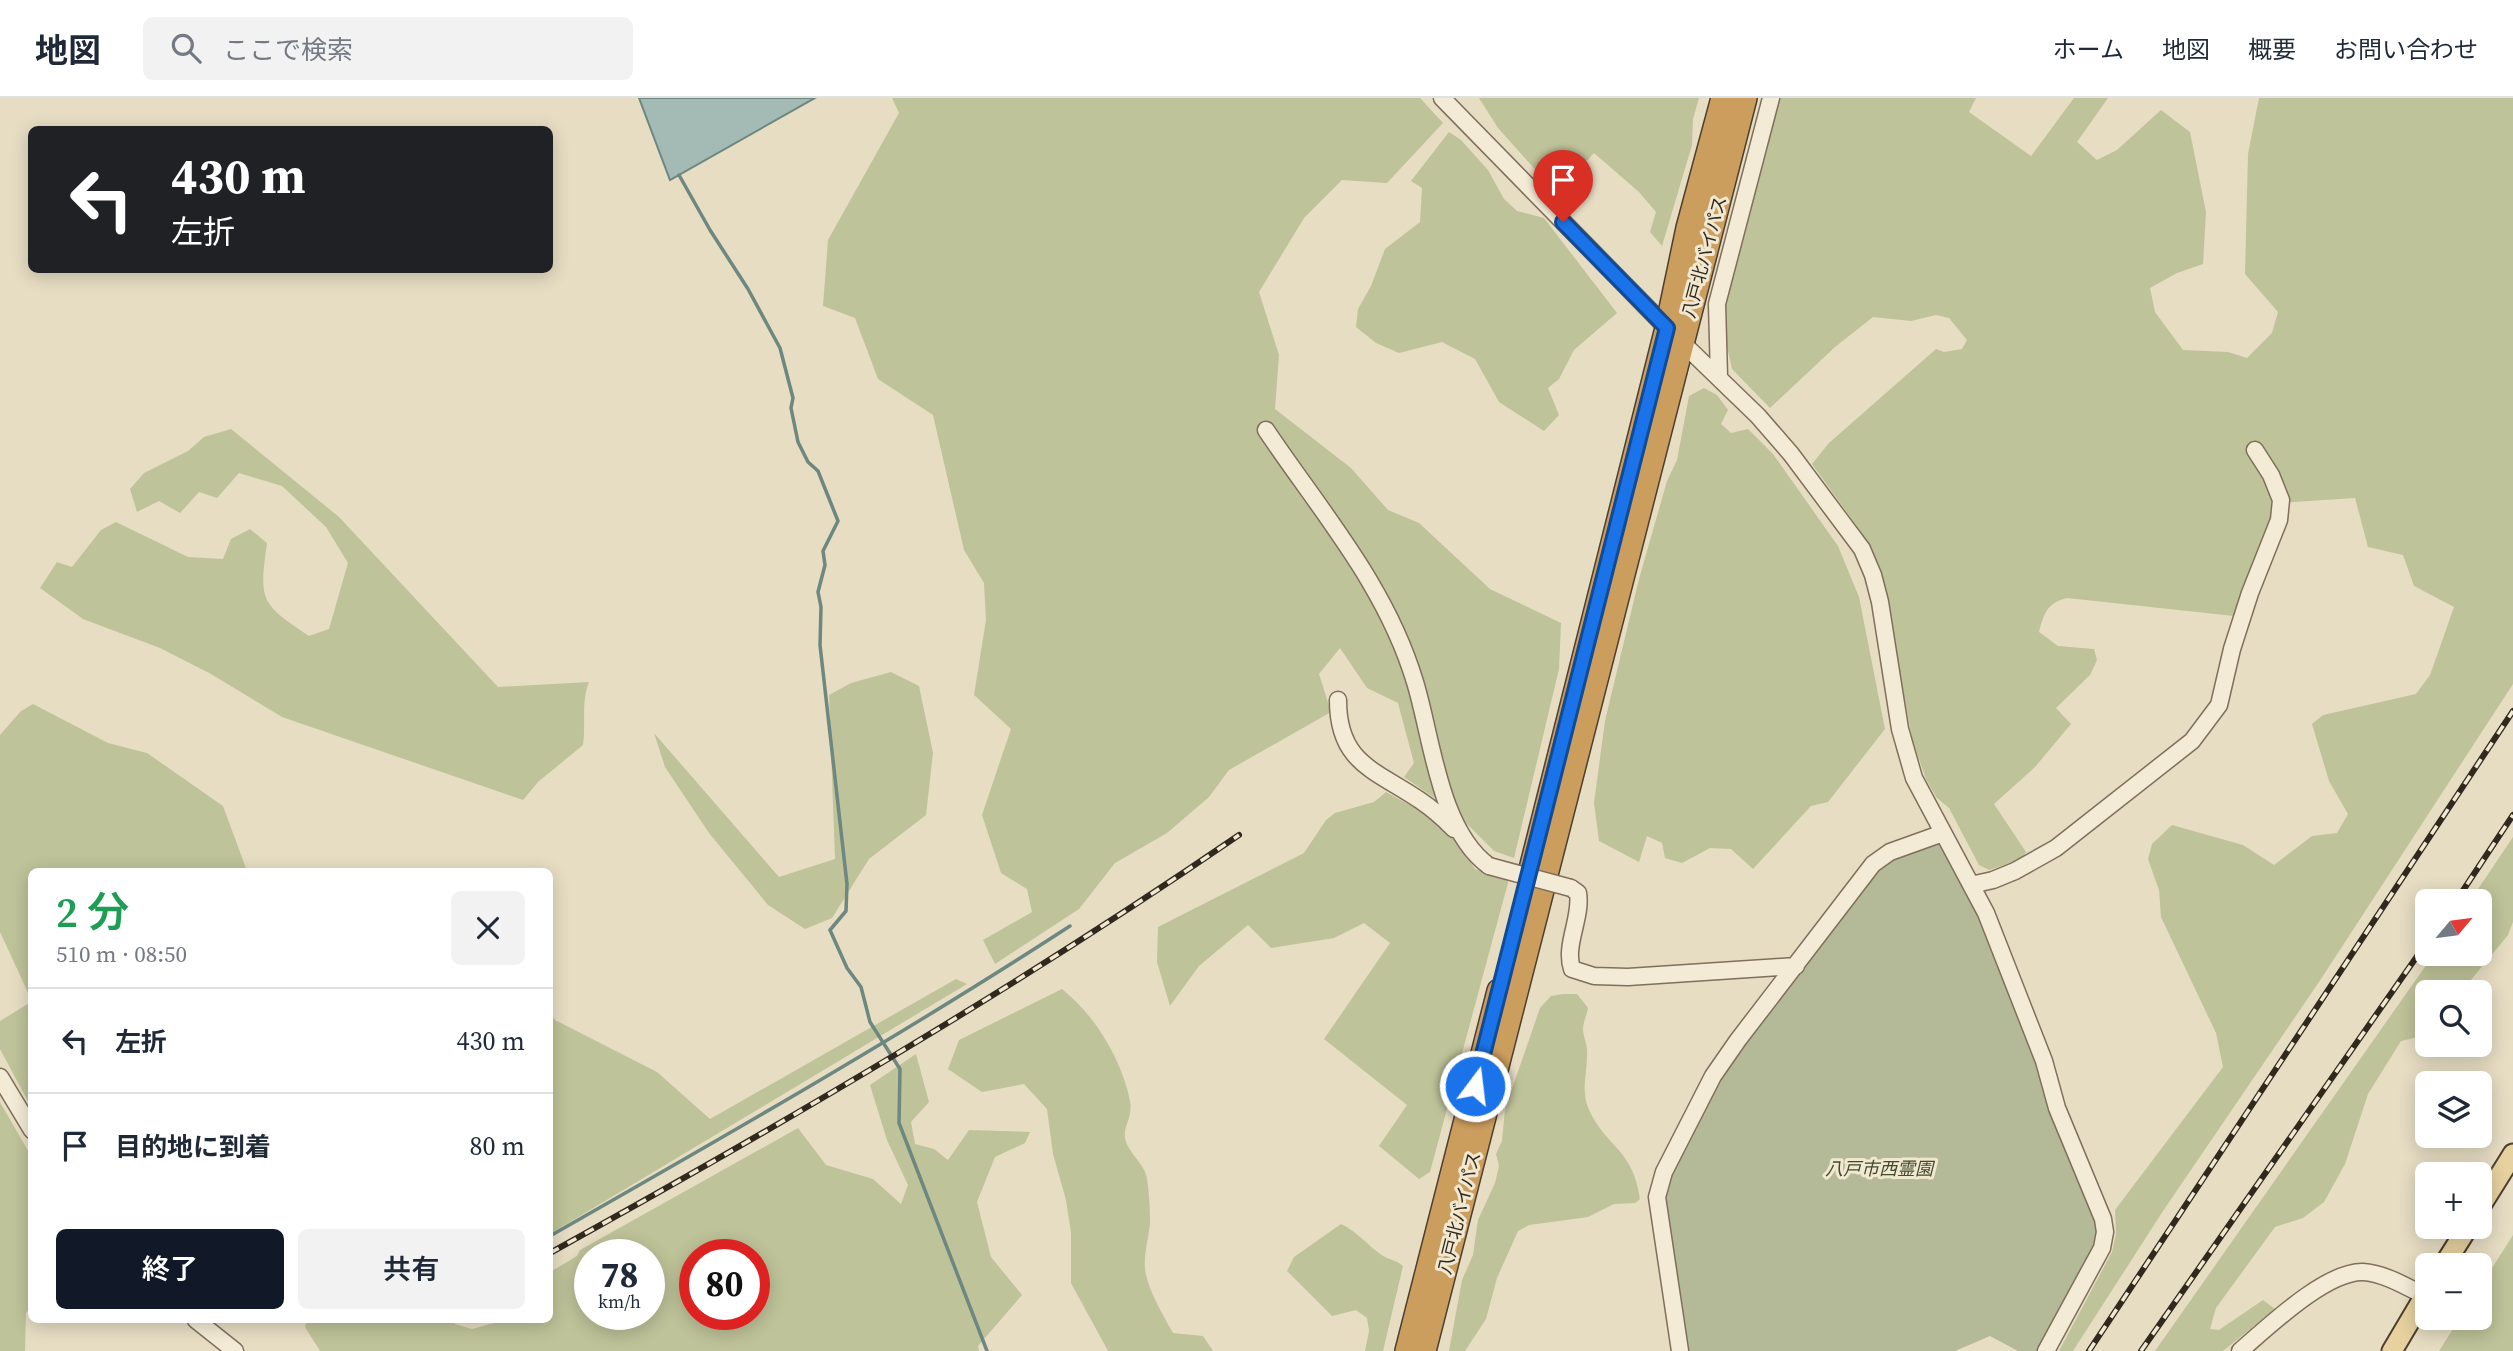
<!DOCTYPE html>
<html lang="ja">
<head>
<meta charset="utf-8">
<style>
	body { margin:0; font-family:"Source Serif 4","Noto Sans JP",serif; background:#f2f2f3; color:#1f2937; height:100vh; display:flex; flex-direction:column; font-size:26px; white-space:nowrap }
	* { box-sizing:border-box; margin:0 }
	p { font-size:23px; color:#747a83 }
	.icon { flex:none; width:38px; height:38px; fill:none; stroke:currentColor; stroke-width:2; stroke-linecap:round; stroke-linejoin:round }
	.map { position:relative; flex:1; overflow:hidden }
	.panel { position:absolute; left:28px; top:770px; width:525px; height:455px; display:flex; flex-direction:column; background:#fff; border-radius:10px; box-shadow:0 4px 18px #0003 }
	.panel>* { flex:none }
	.hud { position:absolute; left:28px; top:28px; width:525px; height:147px; border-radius:10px; box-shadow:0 4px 18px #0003; background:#202124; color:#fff; overflow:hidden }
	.needle { width:46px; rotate:61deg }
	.fabs { position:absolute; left:2415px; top:791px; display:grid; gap:14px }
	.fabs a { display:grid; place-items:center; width:77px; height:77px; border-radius:10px; background:#fff; box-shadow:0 4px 18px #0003; font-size:35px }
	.speed { position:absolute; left:574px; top:1141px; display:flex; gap:14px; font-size:35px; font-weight:700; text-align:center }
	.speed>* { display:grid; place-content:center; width:91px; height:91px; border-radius:50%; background:#fff; box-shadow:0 4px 18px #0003; line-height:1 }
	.speed small { font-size:18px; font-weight:400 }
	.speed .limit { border:10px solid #d22; background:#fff; color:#111 }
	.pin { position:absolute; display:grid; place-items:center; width:60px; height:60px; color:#fff; margin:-72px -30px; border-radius:50% 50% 50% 0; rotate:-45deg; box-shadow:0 0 7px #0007 }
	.pin .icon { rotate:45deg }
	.me { position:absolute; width:77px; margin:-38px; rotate:15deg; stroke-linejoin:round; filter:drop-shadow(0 0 5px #0008) }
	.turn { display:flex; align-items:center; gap:24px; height:147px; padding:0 28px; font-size:32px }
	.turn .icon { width:91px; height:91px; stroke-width:2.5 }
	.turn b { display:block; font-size:49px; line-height:60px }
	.round { display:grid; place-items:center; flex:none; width:74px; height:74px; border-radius:10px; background:#f2f2f3 }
	.overview { display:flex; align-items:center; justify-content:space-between; height:119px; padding:0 28px }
	h1 { font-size:42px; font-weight:600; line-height:52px; color:#1e9e55 }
	.button { display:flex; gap:14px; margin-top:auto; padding:14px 28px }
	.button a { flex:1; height:80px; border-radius:10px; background:#111827; color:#fff; font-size:28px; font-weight:600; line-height:80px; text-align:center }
	.button a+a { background:#f2f2f3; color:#1f2937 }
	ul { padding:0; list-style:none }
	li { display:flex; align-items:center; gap:21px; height:105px; padding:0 28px; border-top:2px solid #e0e1e3 }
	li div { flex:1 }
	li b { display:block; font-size:26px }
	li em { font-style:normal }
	header { display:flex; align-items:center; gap:42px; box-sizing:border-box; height:98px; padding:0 35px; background:#fff; border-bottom:2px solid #e0e1e3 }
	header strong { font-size:33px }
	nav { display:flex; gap:38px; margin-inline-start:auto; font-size:24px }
	.search { width:490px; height:63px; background:#f2f2f3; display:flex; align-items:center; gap:18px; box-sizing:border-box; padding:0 24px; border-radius:10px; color:#747a83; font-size:26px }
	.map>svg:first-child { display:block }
	.green { fill:#bec399; fill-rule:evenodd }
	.cemetery { fill:#b4b997 }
	.water { fill:#a4bbb5; stroke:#6d8781; stroke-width:2 }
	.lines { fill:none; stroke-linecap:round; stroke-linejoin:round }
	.stream { stroke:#6d8781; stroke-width:3.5 }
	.minor-casing { stroke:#7f6f5c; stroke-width:19 }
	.major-casing { stroke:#4d3e30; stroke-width:23 }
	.highway-casing { stroke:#4d3e30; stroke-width:26 }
	.minor { stroke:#f3ebd5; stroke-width:16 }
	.major { stroke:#e6d19f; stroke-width:19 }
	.highway { stroke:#cc9e5e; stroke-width:23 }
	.rail-casing { stroke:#31281e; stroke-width:6 }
	.rail { stroke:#f0e8d1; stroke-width:3.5; stroke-dasharray:10; stroke-linecap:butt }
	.minor-bridge-casing { stroke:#7f6f5c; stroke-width:19; stroke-linecap:butt }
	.minor-bridge { stroke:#f3ebd5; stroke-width:16 }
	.route-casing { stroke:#114b97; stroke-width:18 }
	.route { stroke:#1a73e8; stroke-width:12 }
	.labels { text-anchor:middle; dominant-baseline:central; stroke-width:6; stroke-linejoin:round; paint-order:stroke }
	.street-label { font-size:18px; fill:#31281e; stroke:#f0e8d1 }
	.park-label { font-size:18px; font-style:italic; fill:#414b28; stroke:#f0e8d1 }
</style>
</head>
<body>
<header>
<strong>地図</strong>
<div class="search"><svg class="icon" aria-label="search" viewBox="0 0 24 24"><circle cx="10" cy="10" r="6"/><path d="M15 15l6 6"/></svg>ここで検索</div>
<nav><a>ホーム</a><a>地図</a><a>概要</a><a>お問い合わせ</a></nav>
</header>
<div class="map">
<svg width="2513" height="1253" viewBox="0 0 2513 1253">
	<rect width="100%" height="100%" fill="#e7ddc3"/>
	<path class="green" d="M892,0H1420L1443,25L1387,85L1342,82L1304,120L1259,194L1279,257L1275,311L1351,370L1388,412L1419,425L1490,491L1561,525L1559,571L1514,760L1494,753L1455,714L1404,679L1414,665L1398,605L1367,590L1340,550L1319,576L1331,614L1229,672L1209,699L1167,735L1115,765L1079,811L995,866L983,842L1032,814L1027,791L1001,775L982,717L1011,631L974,597L986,522L984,485L964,452L933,317L878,281L855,220L823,208L828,142L899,15Z
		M1479,0H1699L1693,21L1692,47L1662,148L1650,134L1656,114L1639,94L1594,55L1557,96L1498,30Z
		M1779,0H1976L1969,14L2031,58L2074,0H2108L2077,44L2097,62L2117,52L2161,12L2190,34L2206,114L2203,166L2177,175L2150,190L2155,214L2183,252L2228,254L2247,260L2272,235L2278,214L2245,176L2248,56L2259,0H2513V586L2321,881L2163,1113L2073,1253H2059L2112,1154L2116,1136L2115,1112L2223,969L2216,935L2161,819L2159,792L2148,761L2152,746L2172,727L2243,747L2274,767L2312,738L2337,735L2348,716L2329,683L2312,626L2323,617L2416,596L2430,577L2454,509L2414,488L2403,457L2368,449L2355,400L2280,405L2234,518L2067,500C2047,505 2044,515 2039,534L2058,548L2094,551L2097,562L2090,577L2056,610L2071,626L2035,669L1994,706L2026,754L2022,761L1989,772L1979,767L1949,710L1936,699L1926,681L1912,641L1880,469L1861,434L1812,366L1829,345L1936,251L1944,254L1962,251L1967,242L1949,220L1936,217L1911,223L1873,219L1835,249L1770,310L1732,271L1726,244V206Z
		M1449,34L1461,42L1488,72L1504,101L1517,113L1544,120L1617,215L1574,252L1559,281L1548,290L1559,317L1544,333L1499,304L1475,261L1442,244L1399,255L1376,245L1356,229L1358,211L1371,188L1385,151L1420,124L1422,90L1411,83Z
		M1704,290L1717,297L1728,312L1721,326L1731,335L1748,331L1773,356L1838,448L1859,499L1885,631L1828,704L1811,708L1753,771L1731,751L1710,750L1682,765L1665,760L1662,745L1647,738L1639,764L1599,743L1594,705L1605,623L1639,481L1667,383L1677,362L1689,298Z
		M231,331L339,419L498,589L589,584C581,603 586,627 583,647L538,684L523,702L282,619L211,576L160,550L83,521L40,490L57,464L72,469L101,432L116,424L188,459L223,461L231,441L250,431L267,445C259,503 260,505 309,538L329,531L348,465L326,429L282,388L239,375L217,400L199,394L180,415L159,403L137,414L130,391L144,375L188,353L204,339Z
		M891,574L919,588L933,655L926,717L869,761L832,820L805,831L768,807L709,735L665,669L654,635L779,779L835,761L829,597L851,585Z
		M33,606L108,645L147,655L223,708L247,773L32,774L31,901L0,834V637L21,613Z
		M1386,694L1426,716L1457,739L1475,771L1509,781L1430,1074L1419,1081L1379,1048L1407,1007L1324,941L1390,845L1364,825L1334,840L1271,850L1248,827L1199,868L1170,908L1157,864L1158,829L1304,755L1326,722L1335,715L1374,704Z
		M2513,739V824L2508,837L2461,894H2427V937L2401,943L2368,996L2345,1066L2324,1104L2303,1120L2275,1129L2216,1210L2210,1231L2219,1232L2263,1202L2275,1211L2223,1253H2155L2434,856H2480V803H2470Z
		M956,881L967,886L550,1136V916L555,922L657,974L710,1021Z
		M1062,891C1095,917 1122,962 1130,1003C1133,1019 1123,1029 1125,1039C1127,1055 1145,1065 1147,1081C1149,1094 1150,1110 1150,1124C1149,1141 1142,1159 1146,1177C1151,1197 1163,1217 1173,1235L1203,1238L1213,1253H1108L1071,1185V1135L1066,1102L1053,1056L1047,1011L1024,986L982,994L948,971L959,942Z
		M1563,896H1577L1588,910C1587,917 1583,924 1583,931C1583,938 1587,946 1587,953C1588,974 1580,991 1589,1012C1607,1050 1633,1051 1640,1101L1635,1105L1614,1106L1588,1119L1529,1127L1518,1133L1497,1180L1486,1221L1465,1253H1449L1462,1182L1473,1157L1478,1122L1495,1085L1499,1068L1496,1056L1502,1043L1505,1011L1540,910L1551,898Z
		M31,904V1009L0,951V923Z
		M916,956L929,1004L911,1024L915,1046L934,1051L948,1062L969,1032L1030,1034L1025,1045L995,1059L977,1104L991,1159L1022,1197L978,1248L979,1253H320L305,1229L307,1222H452L455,1226L472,1231L505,1222H550V1174L577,1158L580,1152L798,1030L826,1067L873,1081L901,1106L908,1087L887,1042L870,987ZM590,1157H649V1216H590ZM695,1157H754V1216H695Z
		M0,1004L31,1058L32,1208L26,1215L25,1253H0Z
		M1341,1126C1358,1134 1368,1148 1383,1158C1390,1162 1396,1162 1403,1168L1383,1253H1365L1369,1233L1367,1220L1356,1212L1332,1218L1287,1173L1294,1159Z
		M2513,1137V1253H2439L2460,1220H2480V1189Z"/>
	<path class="cemetery" d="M1939,741L1980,818L2034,960L2061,1039L2098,1130V1143L2039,1253H2018L1990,1238L1955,1253H1683L1662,1107L1669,1071L1715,983L1878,766Z"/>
	<path class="water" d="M639,0H815L670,82Z"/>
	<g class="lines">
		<path class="stream" d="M679,77L710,132L748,191L780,250L793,300L791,310L798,344L808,364L818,373L838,423L823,453L825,467L818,494L821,509L820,547L847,786L846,813L830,832L847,870L861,889L870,924L900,971L899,1025L987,1253
			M550,1138C725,1038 901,938 1070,828"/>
		<g class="minor-casing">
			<path id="minor" d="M1442,0L1667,230L1758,318L1791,356L1862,451L1873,477L1880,504L1900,631L1914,680L1986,815L2044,963L2057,1010L2103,1121L2105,1134L2102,1150L2046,1253
				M1719,279L1717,206L1771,0
				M1266,332C1321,414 1386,487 1415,584C1432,639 1439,732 1489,768
				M1338,602C1338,666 1376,672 1421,703C1433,711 1444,721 1454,731
				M1971,787L1993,782L2015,773L2056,750L2192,643L2219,607L2232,551L2250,495L2279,422L2281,402L2271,377L2255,352
				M1571,790L1578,795C1582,820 1564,847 1572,871L1594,878L1628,879L1796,868
				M0,979L32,1032
				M196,1222L235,1253
				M1680,1253L1657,1099L1664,1074L1713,978L1738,942L1873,766L1890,754L1943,735
				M2240,1253C2268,1229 2326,1173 2363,1174C2384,1175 2407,1189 2425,1198"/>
		</g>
		<g class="major-casing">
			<path id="major" d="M2480,1109L2513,1056
				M2444,1167L2468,1129
				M2392,1253L2427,1194"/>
		</g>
		<g class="highway-casing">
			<path id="highway" d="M1530,775L1667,230L1688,130L1723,0
				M1407,1253L1499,893
				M1424,1253L1745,0"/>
		</g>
		<use href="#minor" class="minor"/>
		<use href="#major" class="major"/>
		<use href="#highway" class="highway"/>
		<g class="rail-casing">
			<path id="rail" d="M2456,803L2513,717
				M550,1155C785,1025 1017,889 1239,737
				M2089,1253L2513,613
				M2141,1253L2427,844"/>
		</g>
		<use href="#rail" class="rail"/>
		<g class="minor-bridge-casing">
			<path id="minor-bridge" d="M1489,768L1571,790"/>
		</g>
		<use href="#minor-bridge" class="minor-bridge"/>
	</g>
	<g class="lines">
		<g class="route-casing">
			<path id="route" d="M1475,988L1667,230L1563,124"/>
		</g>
		<use href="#route" class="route"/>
	</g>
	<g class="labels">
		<g class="street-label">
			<text transform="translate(1704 159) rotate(-75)">八戸北バイパス</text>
			<text transform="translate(1459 1115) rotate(-76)">八戸北バイパス</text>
		</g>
		<g class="park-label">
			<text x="1879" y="1070">八戸市西霊園</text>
		</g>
	</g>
</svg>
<div class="fabs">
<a><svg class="needle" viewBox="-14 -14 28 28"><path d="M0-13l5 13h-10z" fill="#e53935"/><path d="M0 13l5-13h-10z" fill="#747a83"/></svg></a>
<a><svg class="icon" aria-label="search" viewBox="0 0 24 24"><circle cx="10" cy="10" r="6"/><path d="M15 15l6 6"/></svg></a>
<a><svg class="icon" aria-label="layers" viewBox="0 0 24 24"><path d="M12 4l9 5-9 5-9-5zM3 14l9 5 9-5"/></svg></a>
<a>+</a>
<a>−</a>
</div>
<div class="speed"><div>78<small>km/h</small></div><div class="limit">80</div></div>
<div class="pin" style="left:1563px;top:124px;background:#d93025"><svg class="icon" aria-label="arrive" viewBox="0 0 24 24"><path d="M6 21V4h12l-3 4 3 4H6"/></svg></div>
<svg class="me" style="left:1475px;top:988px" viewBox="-20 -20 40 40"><circle r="17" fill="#1a73e8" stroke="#fff" stroke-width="3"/><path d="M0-11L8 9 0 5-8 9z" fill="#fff"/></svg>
<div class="hud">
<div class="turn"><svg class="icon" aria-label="left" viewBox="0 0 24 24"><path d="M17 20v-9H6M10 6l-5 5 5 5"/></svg><div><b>430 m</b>左折</div></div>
</div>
<section class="panel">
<div class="overview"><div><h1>2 分</h1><p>510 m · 08:50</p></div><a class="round"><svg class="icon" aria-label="close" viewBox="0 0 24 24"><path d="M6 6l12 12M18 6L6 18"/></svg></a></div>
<ul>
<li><svg class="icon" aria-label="left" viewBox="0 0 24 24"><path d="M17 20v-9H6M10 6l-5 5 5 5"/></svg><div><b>左折</b></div><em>430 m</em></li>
<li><svg class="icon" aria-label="arrive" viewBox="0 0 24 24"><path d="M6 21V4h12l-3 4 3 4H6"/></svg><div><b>目的地に到着</b></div><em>80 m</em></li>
</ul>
<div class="button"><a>終了</a><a>共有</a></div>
</section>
</div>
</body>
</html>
